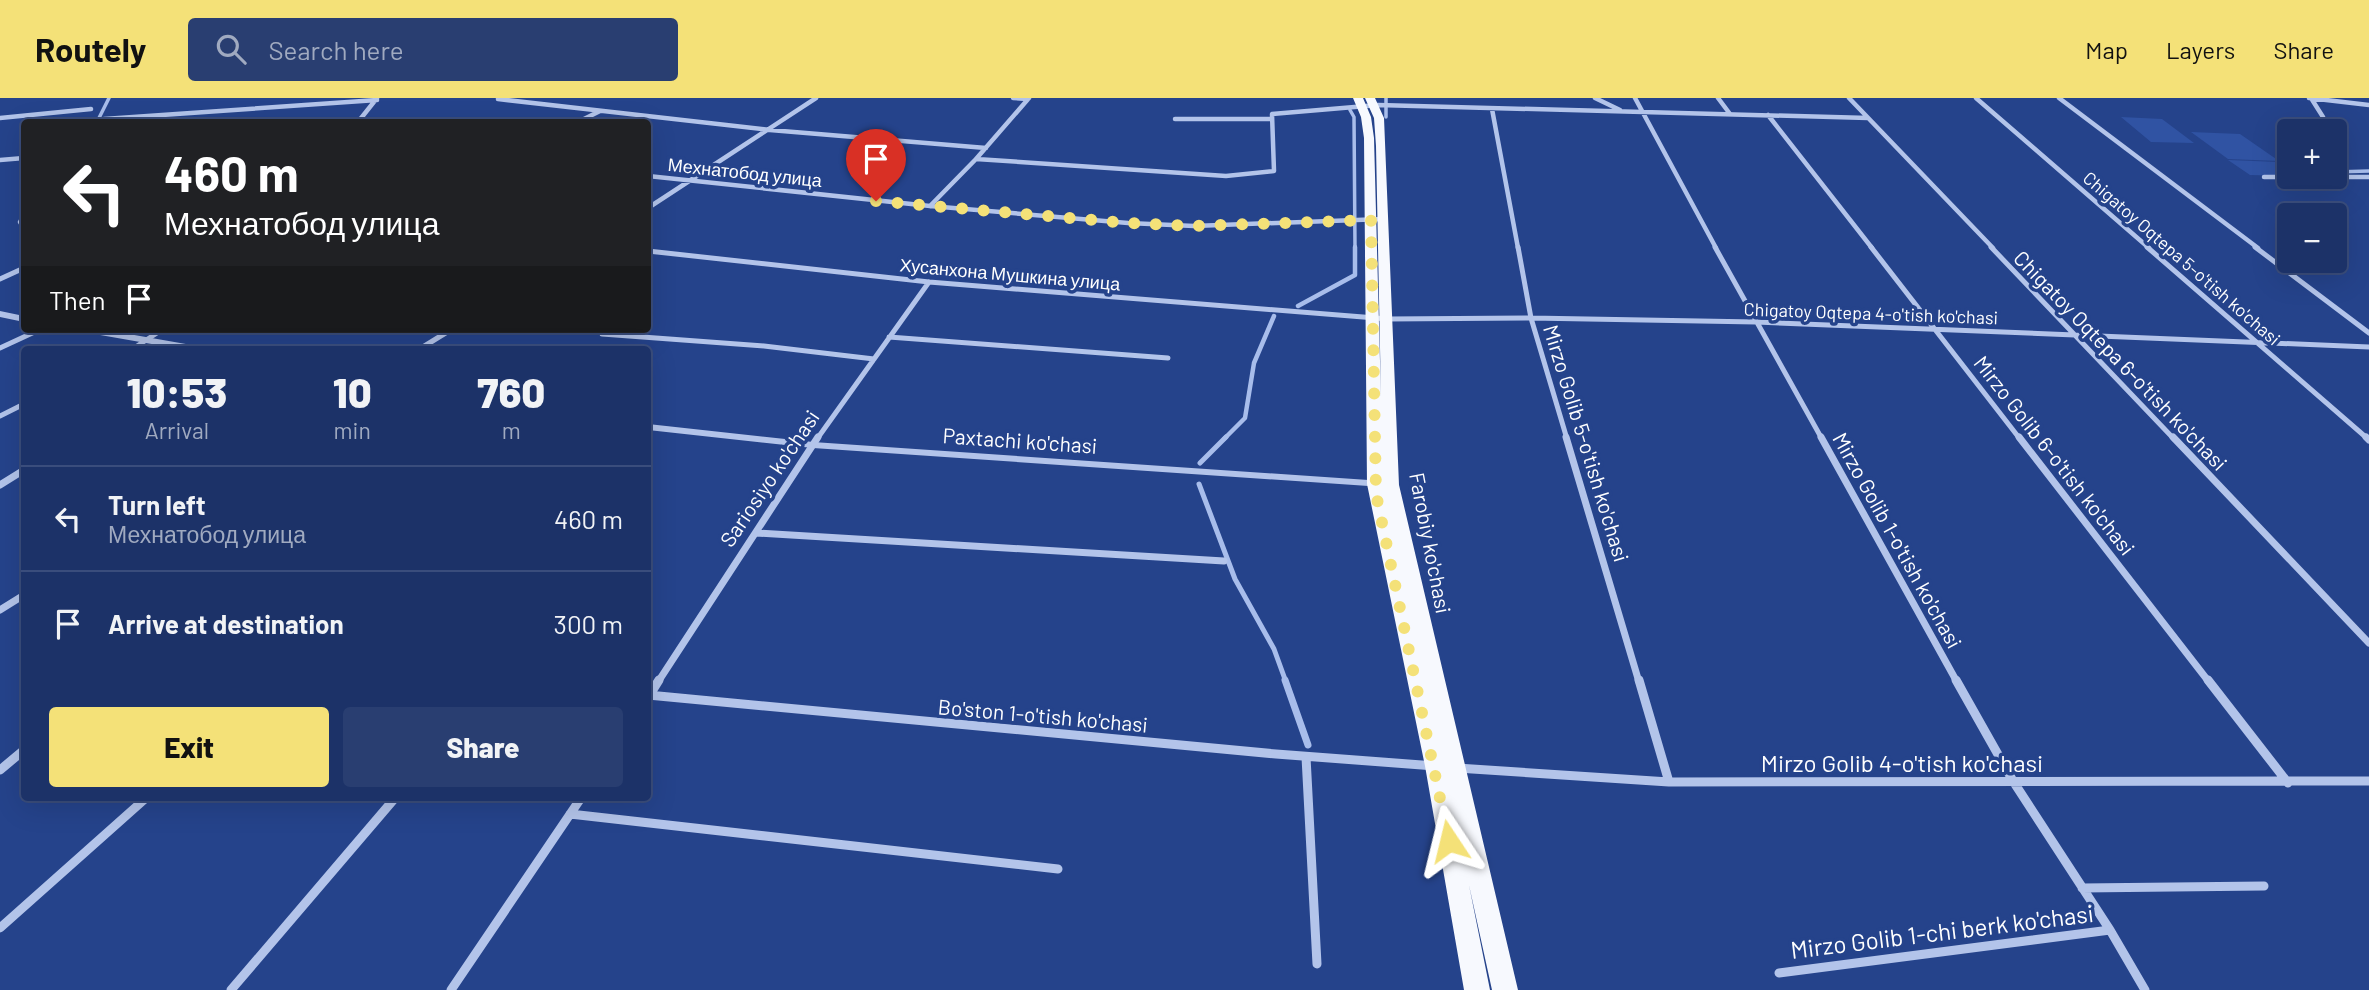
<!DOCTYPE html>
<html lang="en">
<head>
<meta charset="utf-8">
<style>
	body { margin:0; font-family:Barlow,sans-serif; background:#293e71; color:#f1f3f6; height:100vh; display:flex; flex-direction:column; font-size:26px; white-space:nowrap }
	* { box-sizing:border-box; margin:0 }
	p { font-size:23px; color:#a0aac0 }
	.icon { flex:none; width:38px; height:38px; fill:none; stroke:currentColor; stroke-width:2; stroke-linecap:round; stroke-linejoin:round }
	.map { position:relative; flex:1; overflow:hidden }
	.details { position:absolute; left:21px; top:248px; width:630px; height:455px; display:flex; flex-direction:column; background:#1c3268; border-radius:7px; box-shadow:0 7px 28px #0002,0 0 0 2px #3a4d7c }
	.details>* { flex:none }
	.top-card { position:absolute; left:21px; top:21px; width:630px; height:214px; border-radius:7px; box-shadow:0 7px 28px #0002,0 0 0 2px #3a4d7c; background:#202124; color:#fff; overflow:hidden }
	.fabs { position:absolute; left:2277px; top:21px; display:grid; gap:14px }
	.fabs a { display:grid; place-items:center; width:70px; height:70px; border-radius:7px; background:#1c3268; box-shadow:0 7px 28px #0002,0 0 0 2px #3a4d7c; font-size:35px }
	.pin { position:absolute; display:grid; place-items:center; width:60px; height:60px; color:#fff; margin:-72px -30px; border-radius:50% 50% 50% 0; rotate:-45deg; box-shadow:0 0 7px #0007 }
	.pin .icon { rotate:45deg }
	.me { position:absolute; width:77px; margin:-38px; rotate:350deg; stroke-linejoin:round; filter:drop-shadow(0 0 5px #0008) }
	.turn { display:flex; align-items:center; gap:24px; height:147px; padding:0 28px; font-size:32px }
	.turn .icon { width:91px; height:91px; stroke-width:2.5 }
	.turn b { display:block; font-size:49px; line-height:60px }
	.then { display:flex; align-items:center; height:66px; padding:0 28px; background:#0003; gap:14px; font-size:26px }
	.eta { display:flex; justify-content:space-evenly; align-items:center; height:119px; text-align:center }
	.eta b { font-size:42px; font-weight:800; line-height:49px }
	.button { display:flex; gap:14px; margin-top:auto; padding:14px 28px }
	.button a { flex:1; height:80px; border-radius:7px; background:#f4e178; color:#111; font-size:28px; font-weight:800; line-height:80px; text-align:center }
	.button a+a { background:#293e71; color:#f1f3f6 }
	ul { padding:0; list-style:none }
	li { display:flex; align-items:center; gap:21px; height:105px; padding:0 28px; border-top:2px solid #3a4d7c }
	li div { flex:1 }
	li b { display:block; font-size:26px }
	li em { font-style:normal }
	header { display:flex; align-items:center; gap:42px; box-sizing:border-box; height:98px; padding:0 35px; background:#f4e178; color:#111 }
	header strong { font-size:33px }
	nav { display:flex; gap:38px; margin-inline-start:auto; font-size:24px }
	.search { width:490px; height:63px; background:#293e71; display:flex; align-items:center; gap:18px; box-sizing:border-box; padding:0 24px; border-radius:7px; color:#a0aac0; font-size:26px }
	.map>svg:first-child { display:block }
	.green { fill:#3053a3 }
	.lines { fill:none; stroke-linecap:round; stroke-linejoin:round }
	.stream-far3 { stroke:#a8bdeb; stroke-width:3.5 }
	.stream-far2 { stroke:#a8bdeb; stroke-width:4.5 }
	.stream-far1 { stroke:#a8bdeb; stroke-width:5 }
	.stream { stroke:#a8bdeb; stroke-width:7 }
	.minor-far3 { stroke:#b3c4ea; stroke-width:4.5 }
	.minor-far2 { stroke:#b3c4ea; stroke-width:5 }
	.minor-far1 { stroke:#b3c4ea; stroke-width:7 }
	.minor { stroke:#b3c4ea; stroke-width:9 }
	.tertiary { fill:#b3c4ea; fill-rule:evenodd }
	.primary { fill:#f7f9fe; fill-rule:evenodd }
	.route { stroke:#f4e178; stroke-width:12; stroke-dasharray:0 21.6 }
	.labels { text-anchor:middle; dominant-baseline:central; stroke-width:7; stroke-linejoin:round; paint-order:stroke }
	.far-street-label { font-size:18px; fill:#fff; stroke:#25438b }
	.street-label { font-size:21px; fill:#fff; stroke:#25438b }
	.near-street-label { font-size:24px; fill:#fff; stroke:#25438b }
</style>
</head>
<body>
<header>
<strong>Routely</strong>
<div class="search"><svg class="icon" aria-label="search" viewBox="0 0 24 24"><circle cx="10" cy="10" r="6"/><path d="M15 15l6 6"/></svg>Search here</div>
<nav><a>Map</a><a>Layers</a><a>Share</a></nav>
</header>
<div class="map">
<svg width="2369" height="892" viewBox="0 0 2369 892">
	<rect width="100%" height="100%" fill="#25438b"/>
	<path class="green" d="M2121,19L2162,21L2194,45L2151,44Z
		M2191,34L2240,36L2279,63L2228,61Z
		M2228,62L2279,64L2289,70V78L2250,77Z"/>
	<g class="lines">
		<path class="stream-far3" d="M1386,0V19
			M1350,12L1354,19L1355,150
			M98,22L109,0
			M2334,74L2369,73"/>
		<path class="stream-far2" d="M1298,208L1355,177V149
			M1224,341L1245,320L1254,265L1274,218"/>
		<path class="stream-far1" d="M1200,365L1226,339
			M1199,386L1235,481L1274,551L1286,584"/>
		<path class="stream" d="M1285,582L1308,647"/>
		<path class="minor-far3" d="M1013,0L1028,1
			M1595,0L1620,12
			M1635,0L1716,150
			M1718,0L1730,16
			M1849,0L1993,150
			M1976,0L2149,150
			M2059,0L2258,150
			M2309,0L2369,7
			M2311,0L2323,19
			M498,1L770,32L986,50
			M1492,11L1518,150
			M1768,17L1872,150
			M0,20L91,11
			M104,21L377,2
			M1175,21H1272
			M358,24L377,0
			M578,24L600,13
			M976,61L1226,78L1274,73L1272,16L1378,7L1868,20
			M0,62L24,60
			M648,78L930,108L1128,125L1194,128L1383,121
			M2264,79H2369
			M930,108L976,61L1029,0
			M648,110L816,0
			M24,117L20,124L24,130"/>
		<path class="minor-far2" d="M1518,149L1531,220L1567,341
			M1715,149L1822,341
			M1871,149L2020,341
			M1991,149L2174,341
			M2147,149L2368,341
			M2255,149L2369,235
			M648,153L929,184L1388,221L1531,220L1756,224L2369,249
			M0,181L24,170
			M602,236L764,248L874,261
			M889,239L1168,260
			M0,250L41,231
			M131,252L163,231
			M418,252L452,231
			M0,318L24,306
			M817,341L929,184"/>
		<path class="minor-far1" d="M1566,339L1639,584
			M1821,339L1957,584
			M2019,339L2209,584
			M2173,339L2369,545
			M2366,339L2369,342
			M0,387L24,372
			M756,435L1224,463
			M0,512L24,497
			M658,584L818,339"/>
		<path class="minor" d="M1639,582L1669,684
			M1956,582L2013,683L2110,832L2145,892
			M2208,582L2288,685
			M648,597L1276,656L1435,668
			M649,598L659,582
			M1306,659L1317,866
			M1457,670L1669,684L2369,683
			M0,672L24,652
			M570,716L1058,771
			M2082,790L2264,788
			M0,830L146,700
			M1779,875L2110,832
			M231,892L395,700
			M451,892L581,700"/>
		<path class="tertiary" d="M0,213L24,218V224L0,219Z
			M78,231H100L203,249L208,252H186L83,234Z
			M648,326L813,344L1383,383L1389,386L1383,389L813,350L648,332Z"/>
		<path class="primary" d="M1353,0H1363L1371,19L1374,40L1381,300L1376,48L1374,20L1365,0H1375L1384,20L1399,387L1518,892H1492L1469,787L1490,892H1464L1425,668L1367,386L1364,40L1361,19Z"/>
	</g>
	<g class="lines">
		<path class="route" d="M876,103L1128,125L1194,128L1371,122L1376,396L1449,743"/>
	</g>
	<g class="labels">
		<g class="far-street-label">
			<text transform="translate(745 74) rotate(6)">Мехнатобод улица</text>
			<text transform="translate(2182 160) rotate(41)">Chigatoy Oqtepa 5-o'tish ko'chasi</text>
			<text transform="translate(1010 176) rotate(5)">Хусанхона Мушкина улица</text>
			<text transform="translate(1871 215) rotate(2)">Chigatoy Oqtepa 4-o'tish ko'chasi</text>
		</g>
		<g class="street-label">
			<text transform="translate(2121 262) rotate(46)">Chigatoy Oqtepa 6-o'tish ko'chasi</text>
			<text transform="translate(1020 342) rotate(4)">Paxtachi ko'chasi</text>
			<text transform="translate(1587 345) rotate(73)">Mirzo Golib 5-o'tish ko'chasi</text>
			<text transform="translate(2055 357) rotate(52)">Mirzo Golib 6-o'tish ko'chasi</text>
			<text transform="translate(769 380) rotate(-56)">Sariosiyo ko'chasi</text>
			<text transform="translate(1898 442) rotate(61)">Mirzo Golib 1-o'tish ko'chasi</text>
			<text transform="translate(1431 445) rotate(79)">Farobiy ko'chasi</text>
			<text transform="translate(1043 617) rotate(5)">Bo'ston 1-o'tish ko'chasi</text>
		</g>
		<g class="near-street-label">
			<text x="1902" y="664">Mirzo Golib 4-o'tish ko'chasi</text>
			<text transform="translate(1942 833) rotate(-7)">Mirzo Golib 1-chi berk ko'chasi</text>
		</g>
	</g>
</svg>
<div class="fabs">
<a>+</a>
<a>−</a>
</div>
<div class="pin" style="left:876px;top:103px;background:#d93025"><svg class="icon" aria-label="arrive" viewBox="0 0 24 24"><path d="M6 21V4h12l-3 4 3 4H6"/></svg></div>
<svg class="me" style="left:1449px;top:743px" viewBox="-20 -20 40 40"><path d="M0-17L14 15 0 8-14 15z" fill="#f4e178" stroke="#fff" stroke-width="4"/></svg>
<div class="top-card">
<div class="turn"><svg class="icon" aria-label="left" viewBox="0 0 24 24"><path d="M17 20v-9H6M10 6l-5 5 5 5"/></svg><div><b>460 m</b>Мехнатобод улица</div></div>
<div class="then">Then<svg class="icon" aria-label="arrive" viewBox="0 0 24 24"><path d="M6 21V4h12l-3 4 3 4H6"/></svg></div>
</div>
<section class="details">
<div class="eta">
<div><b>10:53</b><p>Arrival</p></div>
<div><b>10</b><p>min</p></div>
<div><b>760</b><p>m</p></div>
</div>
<ul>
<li><svg class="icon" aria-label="left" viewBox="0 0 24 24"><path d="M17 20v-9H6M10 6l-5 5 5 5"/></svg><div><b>Turn left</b><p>Мехнатобод улица</p></div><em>460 m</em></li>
<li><svg class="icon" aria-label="arrive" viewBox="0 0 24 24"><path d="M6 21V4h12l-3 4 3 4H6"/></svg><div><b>Arrive at destination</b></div><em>300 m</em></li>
</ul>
<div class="button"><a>Exit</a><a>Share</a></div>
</section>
</div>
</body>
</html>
